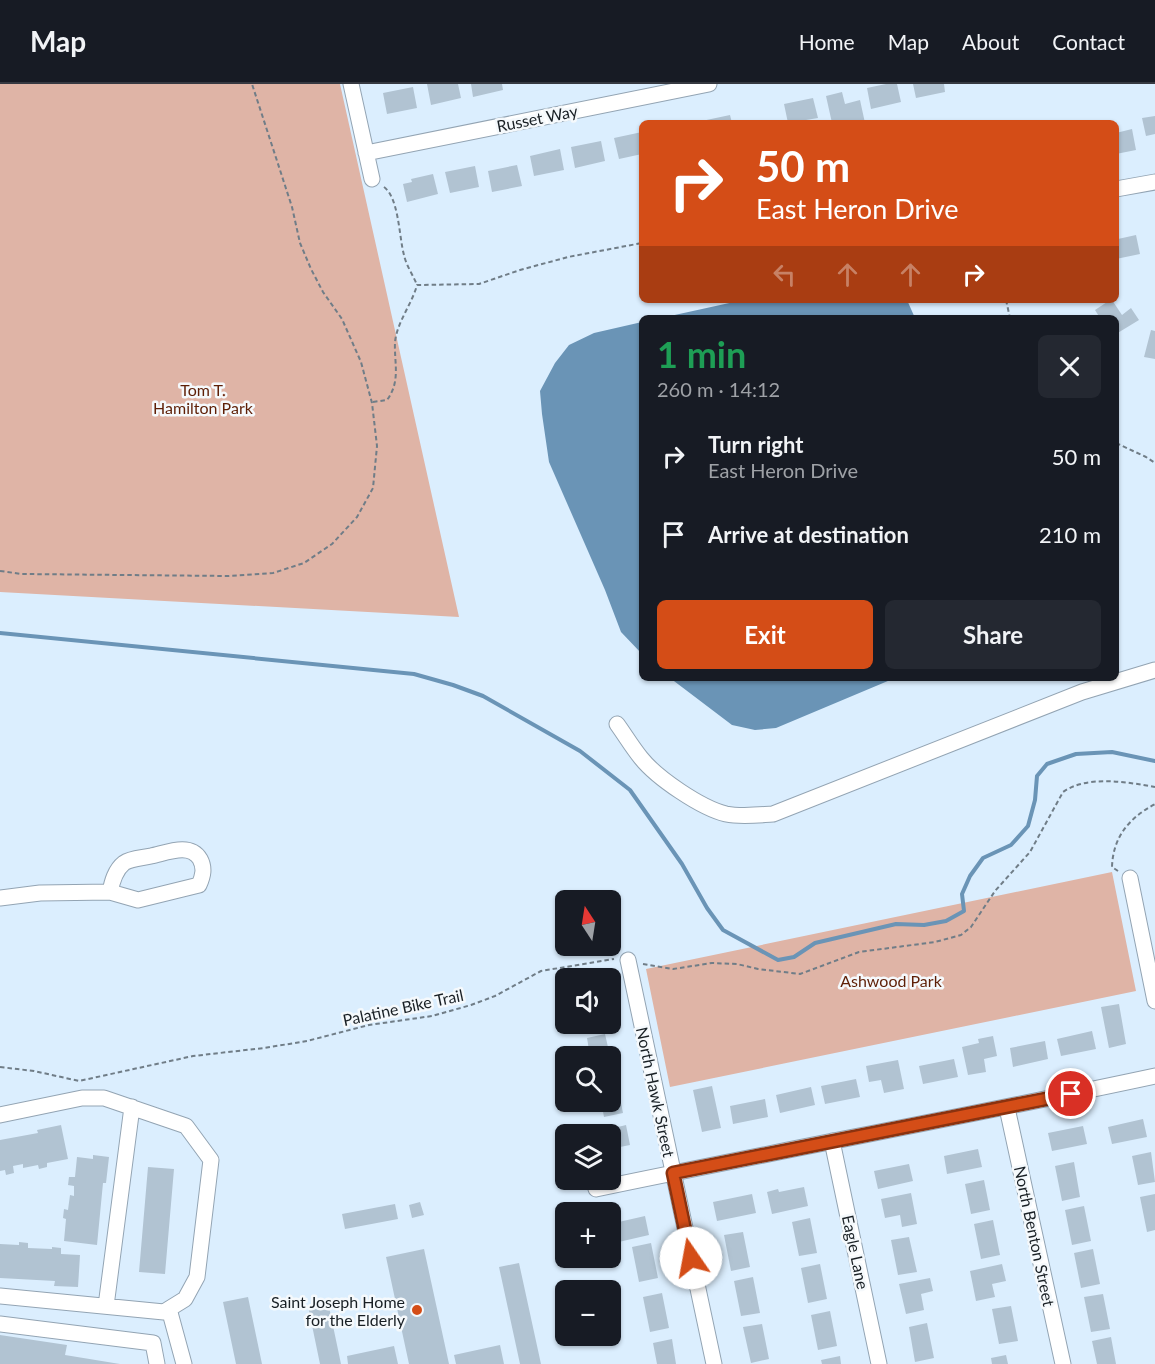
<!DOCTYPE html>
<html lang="en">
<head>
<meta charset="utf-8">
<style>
	body { margin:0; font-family:Lato,sans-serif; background:#242831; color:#f1f3f6; height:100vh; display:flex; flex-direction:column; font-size:22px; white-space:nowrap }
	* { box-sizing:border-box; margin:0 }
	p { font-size:20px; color:#9ea1a6 }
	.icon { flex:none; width:33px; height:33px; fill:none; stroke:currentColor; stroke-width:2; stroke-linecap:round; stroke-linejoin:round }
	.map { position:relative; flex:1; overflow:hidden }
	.panel { position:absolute; left:639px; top:231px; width:480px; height:366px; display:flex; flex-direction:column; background:#171b24; border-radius:9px; box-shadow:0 2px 4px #0004 }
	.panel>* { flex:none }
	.hud { position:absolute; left:639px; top:36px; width:480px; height:183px; border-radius:9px; box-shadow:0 2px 4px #0004; background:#d44d17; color:#fff; overflow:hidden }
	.needle { width:39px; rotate:348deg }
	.tools { position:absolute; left:555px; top:806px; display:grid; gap:12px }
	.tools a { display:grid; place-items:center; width:66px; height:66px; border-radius:9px; background:#171b24; box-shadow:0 2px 4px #0004; font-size:30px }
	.pin { position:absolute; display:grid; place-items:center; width:51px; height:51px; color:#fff; margin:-26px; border:3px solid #fff; border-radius:50%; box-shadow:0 2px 6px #0007 }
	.me { position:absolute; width:66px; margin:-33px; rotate:348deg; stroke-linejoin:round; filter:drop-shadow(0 0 4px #0008) }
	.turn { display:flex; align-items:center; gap:21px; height:126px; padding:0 18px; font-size:27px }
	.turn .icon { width:78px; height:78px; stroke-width:2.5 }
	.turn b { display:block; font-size:42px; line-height:51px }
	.lanes { display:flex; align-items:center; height:57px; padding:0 18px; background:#0003; justify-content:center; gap:30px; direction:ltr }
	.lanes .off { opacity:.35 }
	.round { display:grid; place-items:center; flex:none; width:63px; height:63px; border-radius:9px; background:#242831 }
	.headline { display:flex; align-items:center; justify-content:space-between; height:102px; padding:0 18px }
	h1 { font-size:36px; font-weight:700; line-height:45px; color:#1e9e55 }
	.action { display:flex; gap:12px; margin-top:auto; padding:12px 18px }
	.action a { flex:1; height:69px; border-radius:9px; background:#d44d17; color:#fff; font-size:24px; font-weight:700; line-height:69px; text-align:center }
	.action a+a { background:#242831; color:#f1f3f6 }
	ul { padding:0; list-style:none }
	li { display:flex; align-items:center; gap:18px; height:78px; padding:0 18px }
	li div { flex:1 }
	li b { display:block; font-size:22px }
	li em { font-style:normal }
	header { display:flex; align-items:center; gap:36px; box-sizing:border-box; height:84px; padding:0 30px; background:#171b24; border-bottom:2px solid #363941 }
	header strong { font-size:28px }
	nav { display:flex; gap:33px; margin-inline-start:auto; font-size:21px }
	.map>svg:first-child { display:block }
	.green { fill:#dfb4a6 }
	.water { fill:#6a94b6 }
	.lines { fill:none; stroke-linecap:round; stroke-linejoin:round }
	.stream { stroke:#6a94b6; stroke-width:4 }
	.building { fill:#b1c3d2 }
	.minor-casing { stroke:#93a4b3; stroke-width:17 }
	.path { stroke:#707d87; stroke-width:2; stroke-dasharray:4.5 3; stroke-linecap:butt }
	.minor { stroke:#fff; stroke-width:15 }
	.route-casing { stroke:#8a320f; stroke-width:15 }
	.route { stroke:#d44d17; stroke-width:10 }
	.poi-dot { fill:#d44d17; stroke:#f5f9fc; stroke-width:2 }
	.labels { text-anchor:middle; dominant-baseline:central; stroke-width:5; stroke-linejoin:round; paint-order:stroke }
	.street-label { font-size:16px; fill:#181f24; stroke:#f5f9fc }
	.park-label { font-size:16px; fill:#5e1f06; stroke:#f5f9fc }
	.poi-label { font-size:16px; fill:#181f24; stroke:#f5f9fc; text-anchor:end }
</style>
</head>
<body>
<header>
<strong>Map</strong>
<nav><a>Home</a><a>Map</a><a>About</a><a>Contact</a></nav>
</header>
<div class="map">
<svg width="1155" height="1280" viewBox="0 0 1155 1280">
	<rect width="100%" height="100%" fill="#dbeefe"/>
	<path class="green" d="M0,0H340L459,533L0,508Z
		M1112,788L1136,907L670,1003L646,885Z"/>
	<path class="water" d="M743,216H907L915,234H661Z
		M642,238V570L621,548L605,506L549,378L542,330L540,307L555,279L569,261L594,249Z
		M670,594H895L776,644L755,646L732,641Z"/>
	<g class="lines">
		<path class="stream" d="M0,549L414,590L453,601L483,612L580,667L630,706L682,780L707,824L723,846L778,876L794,873L815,859L896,840L924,841L946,837L964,827L962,810L970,792L983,774L1011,761L1028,742L1035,716L1037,692L1047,680L1076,670L1112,668L1155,677"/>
	</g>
	<path class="building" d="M427,0H458L461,14L431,21Z
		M471,0H502L503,6L473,13Z
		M886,0H897L901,18L871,25L867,4Z
		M913,0H944L945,8L916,14Z
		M413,3L417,24L387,30L383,9Z
		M842,8L845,20L860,16L865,39H859V37L832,39L826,12Z
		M813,14L818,34L788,39L784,20Z
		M730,31L732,39H697V38Z
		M1155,32V50L1146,52L1142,34Z
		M1132,45L1136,66L1116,70V49Z
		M642,48V70L619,75L614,54Z
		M601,57L605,77L575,84L571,63Z
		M560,65L564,86L534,92L530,72Z
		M517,81L522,102L492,108L488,87Z
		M475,82L479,103L450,109L445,88Z
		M433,90L438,110L407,118L403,100L412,98L411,95Z
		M1117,150L1118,155L1136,151L1140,170L1116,175Z
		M1110,216H1112L1122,231L1131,224L1139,236L1116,250V234H1100L1095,226Z
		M1151,246L1155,247V275L1144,273Z
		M1119,920L1126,960L1109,964L1101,923Z
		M1092,947L1096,965L1061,972L1057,955Z
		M605,950L610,972H590L587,954Z
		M993,952L997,972L984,975L986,988L968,991L962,963L979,959L978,955Z
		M1045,957L1048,975L1013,983L1010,964Z
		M954,975L958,993L923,1000L919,982Z
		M898,976L904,1005L884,1009L881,996L869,998L866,982Z
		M616,994L623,1029L604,1033L601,1017H610V996Z
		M856,995L860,1013L825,1020L821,1002Z
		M712,1002L721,1044L702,1048L693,1006Z
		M811,1003L815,1021L780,1029L776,1011Z
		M765,1015L768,1033L733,1040L730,1022Z
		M1143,1035L1147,1053L1112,1060L1108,1043Z
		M61,1041L68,1075L47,1079V1083L39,1085L38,1081L23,1084V1080L13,1082L14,1089L6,1091L5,1086L0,1087V1056L38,1049L37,1046Z
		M626,1041L630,1061L610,1065V1050H590Z
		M1083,1042L1087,1060L1052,1067L1048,1049Z
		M978,1065L982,1083L947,1090L944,1072Z
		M1151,1068L1155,1098L1138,1101L1132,1072Z
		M93,1071L109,1073L106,1099H103L97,1161L64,1157L66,1135L63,1134L64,1125L68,1126L70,1111L74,1112V1102L68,1101L69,1093H75L77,1073L93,1075Z
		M1074,1078L1080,1113L1062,1117L1055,1082Z
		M909,1080L913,1097L878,1105L874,1087Z
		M148,1083L174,1085L165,1190L139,1188Z
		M984,1096L990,1126L971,1130L965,1100Z
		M804,1103L808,1122L772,1130L767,1108L778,1105L779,1108Z
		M911,1109L917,1140L902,1143L900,1131L885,1134L881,1115Z
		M752,1110L756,1129L717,1137L713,1118Z
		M1155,1110V1146L1147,1148L1140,1113Z
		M420,1118L424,1131L412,1134L409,1121Z
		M395,1120L398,1135L345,1145L342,1130Z
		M1084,1122L1091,1157L1072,1161L1065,1126Z
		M645,1132L649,1151L610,1160V1140Z
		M810,1134L817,1169L799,1172L792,1138Z
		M993,1136L1000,1171L981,1175L974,1140Z
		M743,1148L750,1183L731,1187L724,1151Z
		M909,1153L917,1188L898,1191L891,1156Z
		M19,1158L28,1159V1164L52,1165V1163L61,1164V1170L80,1171L78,1203L54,1202L55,1197L0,1194V1160L19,1161Z
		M651,1159L658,1194L639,1198L632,1163Z
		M424,1165L449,1280H409L386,1173Z
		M1093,1165L1100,1200L1081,1204L1074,1169Z
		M519,1179L541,1280H520L499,1183Z
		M820,1180L827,1215L808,1219L801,1184Z
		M1002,1180L1006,1197L992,1200L995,1213L976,1217L970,1187Z
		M753,1193L760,1229L741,1232L734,1197Z
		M930,1194L933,1207L921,1210L924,1226L906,1230L899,1200Z
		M662,1209L669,1244L650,1248L643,1213Z
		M1103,1210L1110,1245L1091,1248L1084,1213Z
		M248,1213L262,1280H236L223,1218Z
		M328,1218L341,1280H320L308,1222Z
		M1011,1222L1018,1257L999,1260L992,1225Z
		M830,1227L837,1262L818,1266L811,1231Z
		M927,1239L934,1274L915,1278L909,1243Z
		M762,1240L769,1275L751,1279L743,1243Z
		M0,1251L67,1261L65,1271L120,1280H0Z
		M1111,1253L1116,1280H1097L1092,1257Z
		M672,1255L676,1280H657L653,1259Z
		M500,1261L504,1280H456L454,1271Z
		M394,1262L398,1280H348L347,1272Z
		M1006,1271L1008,1280H992L991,1274Z
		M840,1272L841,1280H822L821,1276Z"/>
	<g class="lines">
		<g class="minor-casing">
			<path id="minor" d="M351,0L372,95
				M366,69L709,0
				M1116,105L1155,98
				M617,640C625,651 632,663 641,674C657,694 701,724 726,730C741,733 757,731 773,730L1082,608L1155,586
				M1130,794L1155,917
				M0,814L40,809L110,808L138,816L199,801C203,792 205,784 200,775C190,758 166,769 151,772C143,774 131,774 124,779C115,786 112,798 110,808
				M628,876L714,1280
				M1007,1024L1063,1280
				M0,1031L82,1014H104L186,1042L211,1076L197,1193L185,1215L164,1228L0,1212
				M832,1057L879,1280
				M596,1105C782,1066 969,1032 1155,992
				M106,1222L132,1023
				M169,1225L184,1280
				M0,1240L153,1259L157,1280"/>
		</g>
		<path class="path" d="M384,103C399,114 399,153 404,171C406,181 413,191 417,201
			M1006,216L1010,234
			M373,318L387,316C401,297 394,279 395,258C397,238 412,220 417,201L479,200L520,186L568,173L642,159
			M1116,359L1146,373L1155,379
			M0,487L22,490L228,492L273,489L304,479L332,460L357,433L373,404L377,362L372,319L361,278L342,235L323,208L311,185L300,159L292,123L252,0
			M1118,787L1112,783C1113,753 1129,734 1155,720
			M643,880L673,885L712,879L737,880L758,885L800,890L859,868L935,858L961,851L971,843L995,807L1030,768L1063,708C1087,691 1127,698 1155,703
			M0,983L34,987L79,997L193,972L264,964L307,957L369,941L432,932L471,921L495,912L541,887L614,875"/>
		<use href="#minor" class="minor"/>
	</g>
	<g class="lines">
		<g class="route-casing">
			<path id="route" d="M691,1174L673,1089L1071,1010"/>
		</g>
		<use href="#route" class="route"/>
	</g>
	<circle class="poi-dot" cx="417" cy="1226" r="6"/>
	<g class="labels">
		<g class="street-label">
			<text transform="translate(537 34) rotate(-11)">Russet Way</text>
			<text transform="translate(403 923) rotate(-12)">Palatine Bike Trail</text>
			<text transform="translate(656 1008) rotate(78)">North Hawk Street</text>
			<text transform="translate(1035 1152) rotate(78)">North Benton Street</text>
			<text transform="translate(856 1168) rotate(78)">Eagle Lane</text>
		</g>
		<g class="park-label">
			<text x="203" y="305">Tom T.<tspan x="203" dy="18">Hamilton Park</tspan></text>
			<text x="891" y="896">Ashwood Park</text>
		</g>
		<g class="poi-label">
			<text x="405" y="1217">Saint Joseph Home<tspan x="405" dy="18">for the Elderly</tspan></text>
		</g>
	</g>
</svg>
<div class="tools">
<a><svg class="needle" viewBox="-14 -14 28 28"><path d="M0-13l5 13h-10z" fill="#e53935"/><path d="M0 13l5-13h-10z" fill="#9ea1a6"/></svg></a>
<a><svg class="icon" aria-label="sound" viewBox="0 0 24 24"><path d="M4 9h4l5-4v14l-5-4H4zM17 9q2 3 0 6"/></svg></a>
<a><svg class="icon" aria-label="search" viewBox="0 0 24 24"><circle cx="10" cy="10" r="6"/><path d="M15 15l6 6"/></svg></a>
<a><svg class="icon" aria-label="layers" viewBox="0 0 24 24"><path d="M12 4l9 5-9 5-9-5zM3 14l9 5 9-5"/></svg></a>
<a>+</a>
<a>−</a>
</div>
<div class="pin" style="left:1071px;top:1010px;background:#d93025"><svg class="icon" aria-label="arrive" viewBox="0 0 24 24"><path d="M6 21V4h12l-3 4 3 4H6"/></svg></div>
<svg class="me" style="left:691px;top:1174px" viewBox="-20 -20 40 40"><circle r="19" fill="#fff"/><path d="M0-13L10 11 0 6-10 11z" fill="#d44d17"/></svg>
<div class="hud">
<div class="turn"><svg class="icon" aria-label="right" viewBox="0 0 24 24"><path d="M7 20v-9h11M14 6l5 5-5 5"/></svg><div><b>50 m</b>East Heron Drive</div></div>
<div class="lanes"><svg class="icon off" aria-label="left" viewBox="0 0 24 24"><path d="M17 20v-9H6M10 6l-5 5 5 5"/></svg><svg class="icon off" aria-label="ahead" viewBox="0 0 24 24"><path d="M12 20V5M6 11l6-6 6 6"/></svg><svg class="icon off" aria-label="ahead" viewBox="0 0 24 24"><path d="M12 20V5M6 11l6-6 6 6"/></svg><svg class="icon" aria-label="right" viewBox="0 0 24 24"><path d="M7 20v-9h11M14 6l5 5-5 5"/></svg></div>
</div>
<section class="panel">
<div class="headline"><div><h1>1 min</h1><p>260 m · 14:12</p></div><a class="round"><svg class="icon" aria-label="close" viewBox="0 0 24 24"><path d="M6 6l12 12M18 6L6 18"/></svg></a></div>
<ul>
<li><svg class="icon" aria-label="right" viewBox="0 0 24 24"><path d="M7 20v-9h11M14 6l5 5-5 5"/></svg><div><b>Turn right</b><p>East Heron Drive</p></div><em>50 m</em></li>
<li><svg class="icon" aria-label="arrive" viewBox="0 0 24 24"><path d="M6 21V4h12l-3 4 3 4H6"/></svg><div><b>Arrive at destination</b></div><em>210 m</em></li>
</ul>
<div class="action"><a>Exit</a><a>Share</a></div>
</section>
</div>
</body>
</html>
